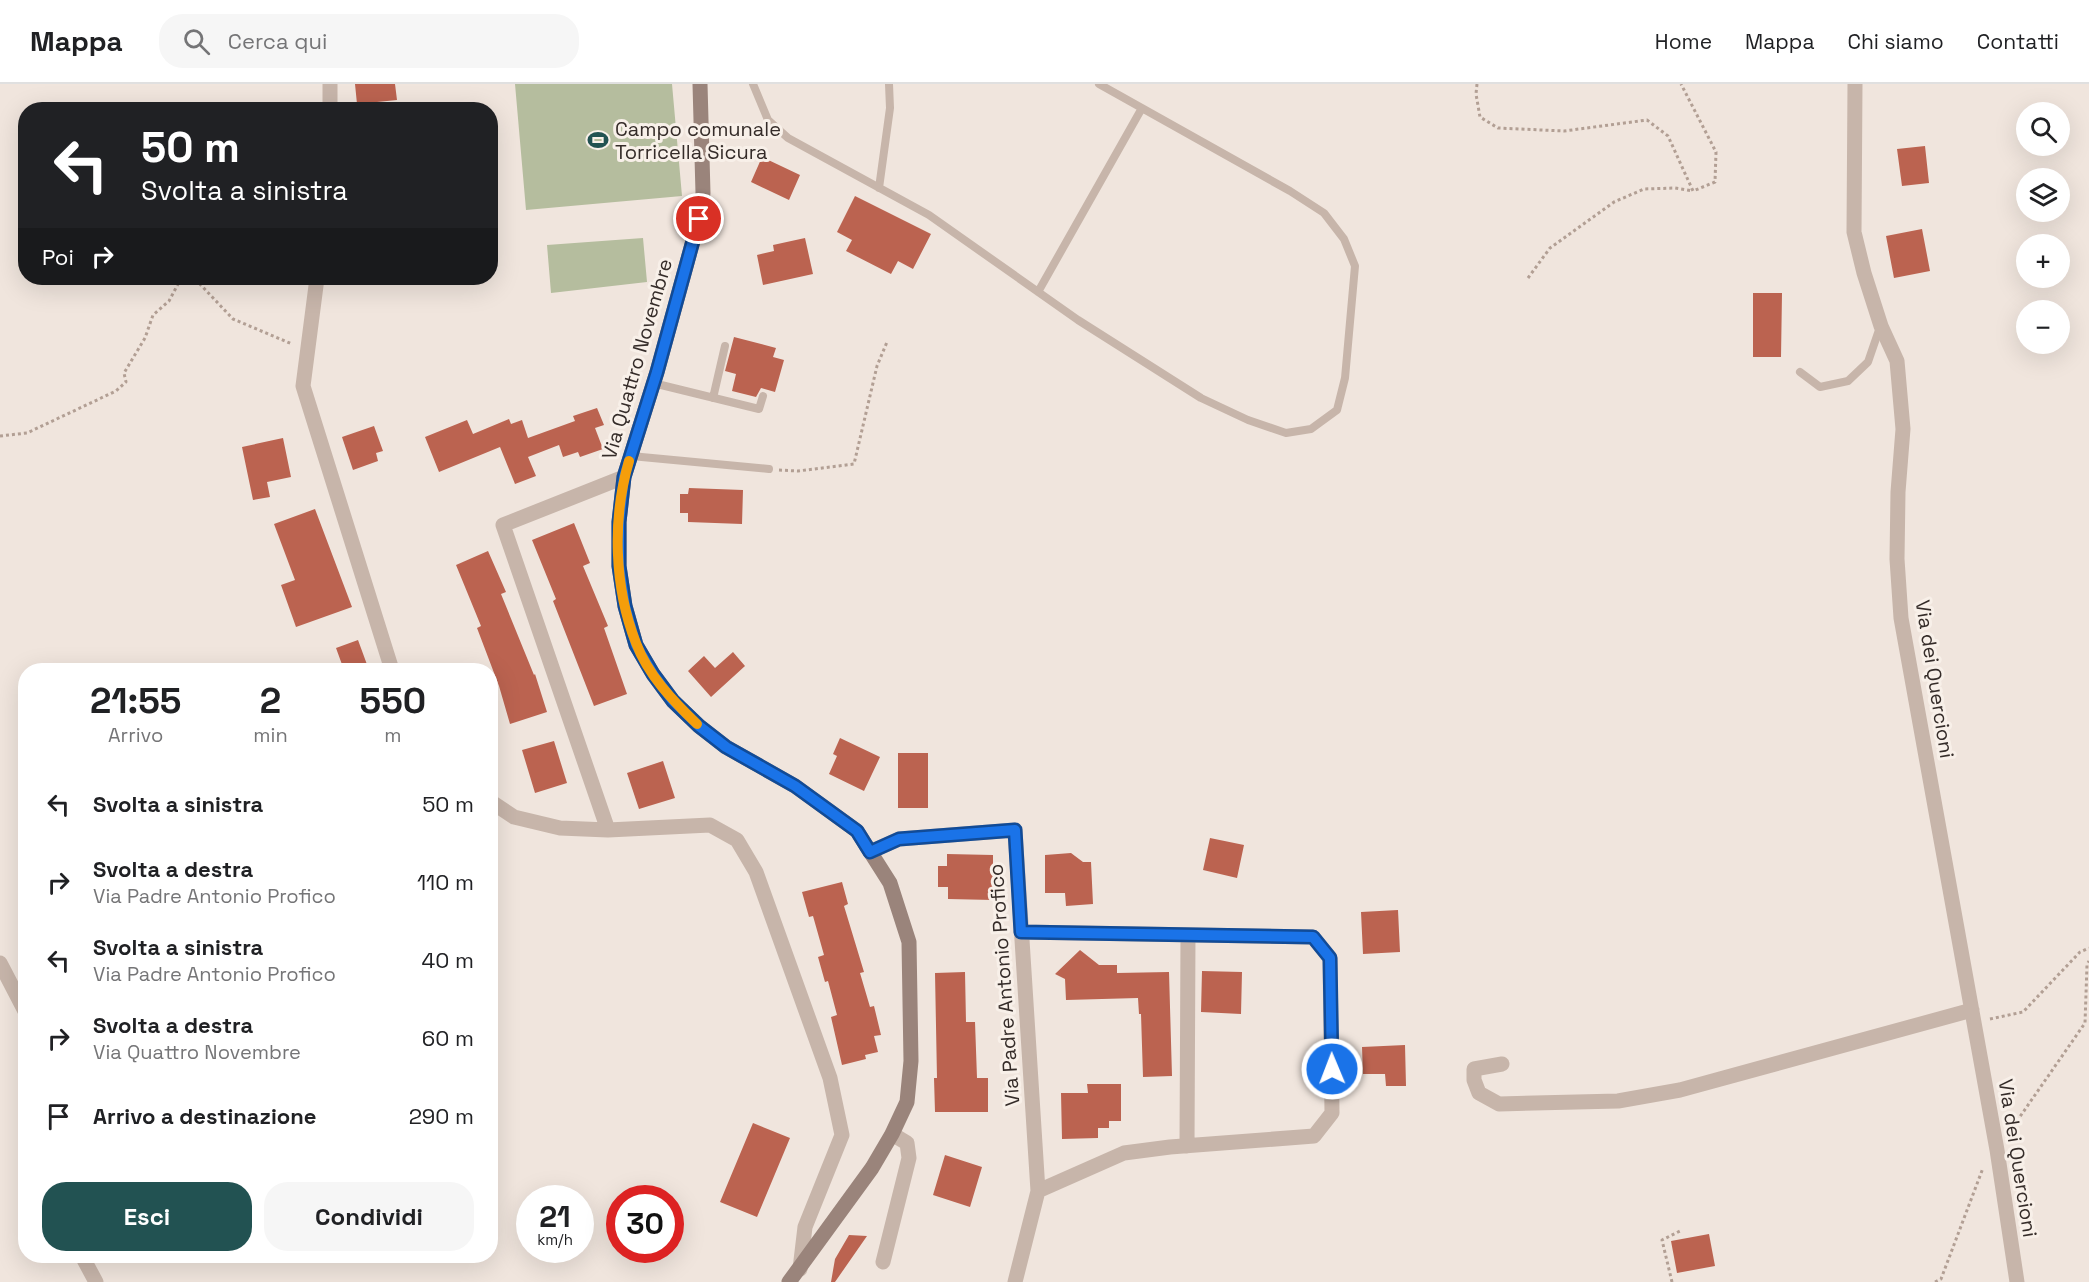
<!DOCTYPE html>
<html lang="it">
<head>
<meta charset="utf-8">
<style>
	body { margin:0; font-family:"Space Grotesk",sans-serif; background:#f6f6f6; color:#202124; height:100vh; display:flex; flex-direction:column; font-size:22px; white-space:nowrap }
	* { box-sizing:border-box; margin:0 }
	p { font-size:20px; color:#757577 }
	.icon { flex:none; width:33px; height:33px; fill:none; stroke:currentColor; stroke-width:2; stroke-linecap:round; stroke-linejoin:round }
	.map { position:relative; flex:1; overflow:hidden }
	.drawer { position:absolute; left:18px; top:579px; width:480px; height:600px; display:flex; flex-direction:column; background:#fff; border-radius:24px; box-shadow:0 6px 24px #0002 }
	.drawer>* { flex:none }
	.banner { position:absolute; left:18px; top:18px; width:480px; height:183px; border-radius:24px; box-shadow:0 6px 24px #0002; background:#202124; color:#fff; overflow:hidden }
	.controls { position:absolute; left:2016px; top:18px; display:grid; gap:12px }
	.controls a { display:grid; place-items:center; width:54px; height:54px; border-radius:50%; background:#fff; box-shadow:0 6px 24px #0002; font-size:30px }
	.speed { position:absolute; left:516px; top:1101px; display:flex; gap:12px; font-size:30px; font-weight:700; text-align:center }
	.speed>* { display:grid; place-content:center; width:78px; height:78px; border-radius:50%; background:#fff; box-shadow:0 6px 24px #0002; line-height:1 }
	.speed small { font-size:15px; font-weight:400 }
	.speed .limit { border:9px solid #d22; background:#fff; color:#111 }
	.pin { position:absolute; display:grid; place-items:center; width:51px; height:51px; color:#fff; margin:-26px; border:3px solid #fff; border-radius:50%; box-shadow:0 2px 6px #0007 }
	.me { position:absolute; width:66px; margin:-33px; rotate:359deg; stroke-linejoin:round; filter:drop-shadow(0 0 4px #0008) }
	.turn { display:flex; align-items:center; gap:21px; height:126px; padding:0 24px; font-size:27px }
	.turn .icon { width:78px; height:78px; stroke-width:2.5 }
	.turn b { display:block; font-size:42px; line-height:51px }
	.then { display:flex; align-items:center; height:57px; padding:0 24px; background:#0003; gap:12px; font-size:22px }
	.eta { display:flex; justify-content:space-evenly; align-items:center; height:102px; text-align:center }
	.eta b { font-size:36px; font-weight:700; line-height:42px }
	.primary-button { display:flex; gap:12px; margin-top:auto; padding:12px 24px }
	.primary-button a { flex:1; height:69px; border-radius:24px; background:#225252; color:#fff; font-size:24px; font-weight:700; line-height:69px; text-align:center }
	.primary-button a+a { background:#f6f6f6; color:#202124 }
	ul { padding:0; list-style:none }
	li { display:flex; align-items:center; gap:18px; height:78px; padding:0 24px }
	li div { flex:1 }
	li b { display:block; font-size:22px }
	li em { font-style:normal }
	header { display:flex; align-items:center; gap:36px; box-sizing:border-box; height:84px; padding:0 30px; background:#fff; border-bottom:2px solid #e0e0e0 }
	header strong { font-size:28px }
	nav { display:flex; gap:33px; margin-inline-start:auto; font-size:21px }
	.search { width:420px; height:54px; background:#f6f6f6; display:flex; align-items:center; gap:15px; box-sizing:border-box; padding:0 21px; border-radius:24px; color:#757577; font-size:22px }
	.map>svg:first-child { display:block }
	.green { fill:#b5bd9e }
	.building { fill:#bb6350 }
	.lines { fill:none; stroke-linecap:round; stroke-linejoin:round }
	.path { stroke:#b29f94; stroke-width:3; stroke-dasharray:3 3; stroke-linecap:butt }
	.lane { stroke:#c7b5aa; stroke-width:8 }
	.street { stroke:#c7b5aa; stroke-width:15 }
	.secondary { stroke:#9a847b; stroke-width:15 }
	.route-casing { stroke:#114b97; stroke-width:15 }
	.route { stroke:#1a73e8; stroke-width:10 }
	.slow { stroke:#f59e0b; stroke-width:10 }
	.labels { text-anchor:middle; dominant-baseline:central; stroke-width:6; stroke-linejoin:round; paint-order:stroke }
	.poi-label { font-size:20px; fill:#352c29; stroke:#f8f0e9; text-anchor:start }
	.street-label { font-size:20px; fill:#352c29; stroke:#f8f0e9 }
</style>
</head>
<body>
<header>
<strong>Mappa</strong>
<div class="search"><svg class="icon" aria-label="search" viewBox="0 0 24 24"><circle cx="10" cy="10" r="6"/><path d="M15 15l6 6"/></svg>Cerca qui</div>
<nav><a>Home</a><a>Mappa</a><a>Chi siamo</a><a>Contatti</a></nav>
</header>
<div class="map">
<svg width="2089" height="1198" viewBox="0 0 2089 1198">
	<rect width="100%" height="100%" fill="#f0e5dd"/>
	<path class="green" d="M515,0H672L682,112L526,126Z
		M643,154L647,198L551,209L547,161Z"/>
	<path class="building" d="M355,0H395L397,16L357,20Z
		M1925,62L1929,99L1902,102L1897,65Z
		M762,73L800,91L789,116L751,98Z
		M855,112L931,150L913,185L898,177L891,190L846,167L852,156L837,148Z
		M1922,145L1930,187L1894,194L1886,152Z
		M805,154L813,190L763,201L757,171L774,167L773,161Z
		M1753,209H1782L1781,273H1753Z
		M734,253L776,264L773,273L784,276L775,308L761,304L756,313L732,307L736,290L725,287Z
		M597,324L604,341L595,344L603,365L580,373L578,368L563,373L559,361L528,373L536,392L515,400L500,363L439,388L425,353L467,336L473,350L509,335L511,340L522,336L528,354L575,337L573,332Z
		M374,342L383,367L376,369L378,377L353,386L342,353Z
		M283,354L291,393L267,398L270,413L253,416L242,363Z
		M689,404L743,406L742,440L688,438V429H680V410H688Z
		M315,425L352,523L296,543L281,501L295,496L274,440Z
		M574,439L590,479L583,482L608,542L604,544L627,610L594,622L553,517L556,515L532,456Z
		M488,467L506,508L501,510L534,591L535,590L547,628L510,640L499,602L477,544L481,542L456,481Z
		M358,556L369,586H344L336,564Z
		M733,568L745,582L711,613L688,587L704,572L715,584Z
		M840,654L880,673L864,707L829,690L837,672L833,670Z
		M554,657L567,699L535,709L522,666Z
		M898,669H928V724H898Z
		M663,677L675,714L639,725L627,689Z
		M1210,754L1244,761L1237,794L1203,786Z
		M1071,769L1083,778H1091L1093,820L1066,822L1065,809H1045V771Z
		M947,770L993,771V816L948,815V803H938V782H947Z
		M842,798L848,820L844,822L864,888L860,889L870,923L874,922L881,951L874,952L878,968L865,971L866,975L842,981L831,933L837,931L828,897L825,898L818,873L824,871L813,832L809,833L802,808Z
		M1398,826L1400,868L1363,870L1361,828Z
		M1080,866L1099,881H1117V889L1169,888L1172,992L1143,993L1141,930H1139L1138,914L1066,916L1065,895L1055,890Z
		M1202,887L1242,888L1241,930L1201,928Z
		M965,888L966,938H975L977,994H988V1028H935L934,994H937L935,889Z
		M1405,961L1406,1002H1386L1385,990H1363L1362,963Z
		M1087,1000H1121V1037H1109V1044H1098V1054L1062,1055L1061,1009H1088Z
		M753,1039L790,1054L757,1133L720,1118Z
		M945,1071L982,1083L970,1123L933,1111Z
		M1709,1150L1715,1182L1677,1189L1671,1157Z
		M849,1151L867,1152L835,1198H831L835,1175Z"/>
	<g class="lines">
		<path class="path" d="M1477,0L1476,10L1480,33L1498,44L1564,47L1647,36L1668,52L1693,107L1715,98L1716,68L1681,0
			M1528,194L1550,164L1614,118L1644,105L1675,104L1693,107
			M0,352L27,349L116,307L126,298L124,289L145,254L153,231L169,217L178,200L198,198L233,235L292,260
			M779,386L798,387L854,380L877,282L887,258
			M1990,935L2023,928L2080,868L2089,864
			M2010,1047L2085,939L2087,881L2089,877
			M1672,1198L1662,1156L1682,1146
			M1935,1198L1941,1195L1983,1084"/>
		<path class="lane" d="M753,0L768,36L788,54L929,131L1078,236L1201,314L1248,336L1286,349L1311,345L1337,326L1345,294L1355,182L1344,155L1324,129L1290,107L1099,0
			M879,104L890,24L889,0
			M1038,208L1142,24
			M1800,288L1820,303L1848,297L1868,278L1880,243
			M653,299L759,325L763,312
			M713,314L725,262
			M631,372L769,385"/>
		<path class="street" d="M330,0V26
			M1855,0L1854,148L1864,189L1881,242L1897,277L1903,345L1898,408L1897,475L1901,534L1997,1066L2017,1198
			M317,194L303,302L392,586
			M490,717L514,733L560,744L608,746L503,441L624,393
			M608,746L710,741L737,756L756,788L830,994L842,1051L805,1143L800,1185
			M870,768L899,755L1015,746L1038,1107L1015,1198
			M1021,848L1313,853L1330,874L1332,1029L1314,1052L1170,1063L1124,1069L1038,1107
			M0,879L26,929
			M1502,980L1474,985V996L1479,1009L1499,1020L1618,1017L1680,1006L1972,926
			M1187,1062L1188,851
			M82,1172L96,1198
			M883,1178L909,1074L907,1059L892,1050"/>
		<path class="secondary" d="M700,0L703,109L699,135L657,288L624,393L619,438V482L625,522L636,561L653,590L673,617L699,642L726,663L795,702L857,747L890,799L909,858L911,977L907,1018L892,1050L872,1084L789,1198"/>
	</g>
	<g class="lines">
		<g class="route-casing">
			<path id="route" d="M699,135L657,288L624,393L619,438V482L625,522L636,561L653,590L673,617L699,642L726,663L795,702L857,747L870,768L899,755L1015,746L1021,848L1313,853L1330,874L1332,985"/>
		</g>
		<use href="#route" class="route"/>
		<path class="slow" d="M629,377C612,435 614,503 636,559C648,591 673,617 697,640"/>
	</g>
	<defs>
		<g id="stadium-bare" transform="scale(1.62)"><path d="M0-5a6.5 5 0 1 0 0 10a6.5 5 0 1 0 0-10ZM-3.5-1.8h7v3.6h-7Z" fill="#225252" stroke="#f8f0e9" stroke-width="2.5" paint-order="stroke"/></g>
	</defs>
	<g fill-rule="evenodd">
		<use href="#stadium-bare" x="598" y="56"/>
	</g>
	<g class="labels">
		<g class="poi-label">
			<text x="615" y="45">Campo comunale<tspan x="615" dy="23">Torricella Sicura</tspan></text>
		</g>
		<g class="street-label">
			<text transform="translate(637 275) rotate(-74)">Via Quattro Novembre</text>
			<text transform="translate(1935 595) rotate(81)">Via dei Quercioni</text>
			<text transform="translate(1004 901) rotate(-94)">Via Padre Antonio Profico</text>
			<text transform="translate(2018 1074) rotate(81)">Via dei Quercioni</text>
		</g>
	</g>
</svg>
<div class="controls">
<a><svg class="icon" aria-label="search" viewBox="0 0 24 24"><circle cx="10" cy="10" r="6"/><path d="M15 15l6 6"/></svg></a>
<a><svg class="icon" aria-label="layers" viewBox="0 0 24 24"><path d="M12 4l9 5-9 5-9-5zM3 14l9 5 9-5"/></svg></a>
<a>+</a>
<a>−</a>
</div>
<div class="speed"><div>21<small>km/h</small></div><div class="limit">30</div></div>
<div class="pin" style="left:699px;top:135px;background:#d93025"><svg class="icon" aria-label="arrive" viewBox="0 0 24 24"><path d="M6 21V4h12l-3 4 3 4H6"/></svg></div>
<svg class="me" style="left:1332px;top:985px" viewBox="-20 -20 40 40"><circle r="17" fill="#1a73e8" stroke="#fff" stroke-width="3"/><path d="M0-11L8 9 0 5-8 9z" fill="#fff"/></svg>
<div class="banner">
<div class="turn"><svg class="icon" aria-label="left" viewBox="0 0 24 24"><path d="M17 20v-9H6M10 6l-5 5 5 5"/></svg><div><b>50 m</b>Svolta a sinistra</div></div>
<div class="then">Poi<svg class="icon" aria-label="right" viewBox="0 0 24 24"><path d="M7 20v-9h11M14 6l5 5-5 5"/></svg></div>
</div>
<section class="drawer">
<div class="eta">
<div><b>21:55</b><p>Arrivo</p></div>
<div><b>2</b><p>min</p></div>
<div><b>550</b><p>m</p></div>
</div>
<ul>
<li><svg class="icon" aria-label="left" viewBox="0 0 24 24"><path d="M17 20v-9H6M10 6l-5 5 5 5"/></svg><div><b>Svolta a sinistra</b></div><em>50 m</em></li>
<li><svg class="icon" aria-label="right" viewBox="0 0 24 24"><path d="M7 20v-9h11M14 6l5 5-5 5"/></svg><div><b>Svolta a destra</b><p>Via Padre Antonio Profico</p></div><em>110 m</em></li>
<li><svg class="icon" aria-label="left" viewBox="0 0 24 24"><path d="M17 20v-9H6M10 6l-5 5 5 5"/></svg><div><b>Svolta a sinistra</b><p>Via Padre Antonio Profico</p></div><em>40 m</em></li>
<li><svg class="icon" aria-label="right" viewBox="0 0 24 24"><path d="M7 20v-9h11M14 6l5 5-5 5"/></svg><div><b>Svolta a destra</b><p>Via Quattro Novembre</p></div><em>60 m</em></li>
<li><svg class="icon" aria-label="arrive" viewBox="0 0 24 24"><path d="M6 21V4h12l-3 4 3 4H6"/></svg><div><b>Arrivo a destinazione</b></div><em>290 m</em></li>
</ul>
<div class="primary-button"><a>Esci</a><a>Condividi</a></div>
</section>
</div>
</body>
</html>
